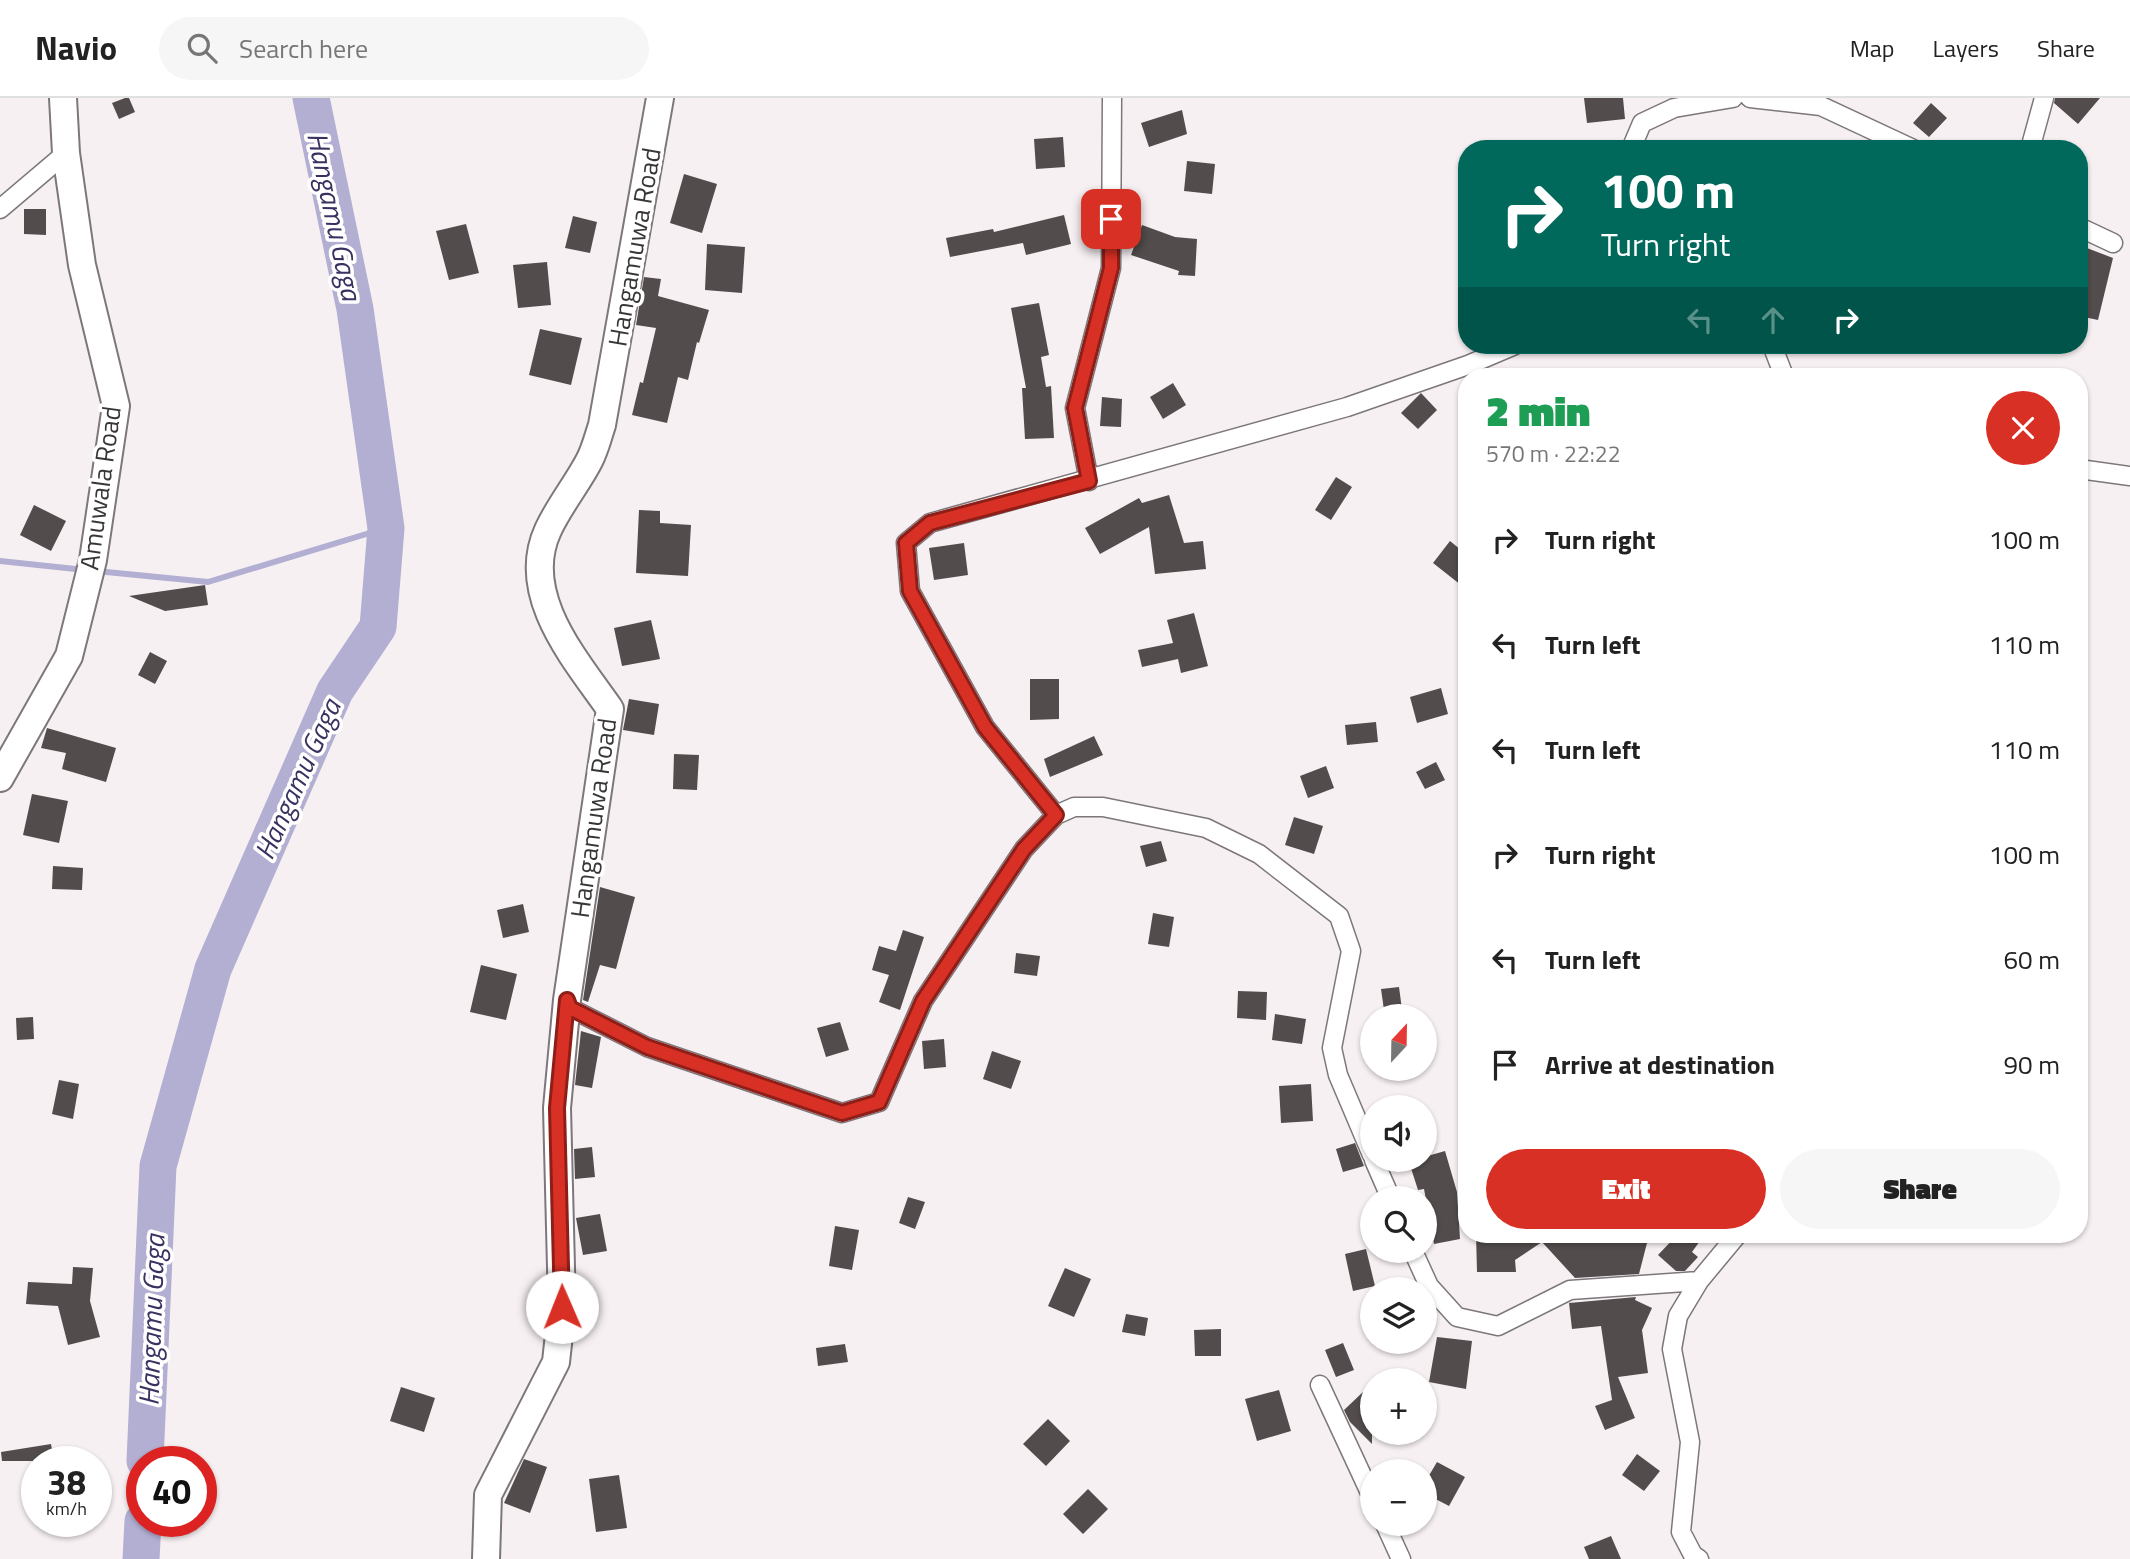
<!DOCTYPE html>
<html lang="en">
<head>
<meta charset="utf-8">
<style>
	body { margin:0; font-family:"Titillium Web",sans-serif; background:#f6f6f6; color:#222; height:100vh; display:flex; flex-direction:column; font-size:26px; white-space:nowrap }
	* { box-sizing:border-box; margin:0 }
	p { font-size:23px; color:#767676 }
	.icon { flex:none; width:38px; height:38px; fill:none; stroke:currentColor; stroke-width:2; stroke-linecap:round; stroke-linejoin:round }
	.map { position:relative; flex:1; overflow:hidden }
	.drawer { position:absolute; left:1458px; top:270px; width:630px; height:875px; display:flex; flex-direction:column; background:#fff; border-radius:28px; box-shadow:0 2px 5px #0004 }
	.drawer>* { flex:none }
	.hud { position:absolute; left:1458px; top:42px; width:630px; height:214px; border-radius:28px; box-shadow:0 2px 5px #0004; background:#00695c; color:#fff; overflow:hidden }
	.needle { width:46px; rotate:22deg }
	.buttons { position:absolute; left:1360px; top:906px; display:grid; gap:14px }
	.buttons a { display:grid; place-items:center; width:77px; height:77px; border-radius:50%; background:#fff; box-shadow:0 2px 5px #0004; font-size:35px }
	.speed { position:absolute; left:21px; top:1348px; display:flex; gap:14px; font-size:35px; font-weight:700; text-align:center }
	.speed>* { display:grid; place-content:center; width:91px; height:91px; border-radius:50%; background:#fff; box-shadow:0 2px 5px #0004; line-height:1 }
	.speed small { font-size:18px; font-weight:400 }
	.speed .limit { border:10px solid #d22; background:#fff; color:#111 }
	.pin { position:absolute; display:grid; place-items:center; width:60px; height:60px; color:#fff; margin:-30px; border-radius:14px; box-shadow:0 4px 10px #0006 }
	.me { position:absolute; width:77px; margin:-38px; rotate:359deg; stroke-linejoin:round; filter:drop-shadow(0 0 5px #0008) }
	.turn { display:flex; align-items:center; gap:24px; height:147px; padding:0 28px; font-size:32px }
	.turn .icon { width:91px; height:91px; stroke-width:2.5 }
	.turn b { display:block; font-size:49px; line-height:60px }
	.lanes { display:flex; align-items:center; height:66px; padding:0 28px; background:#0003; justify-content:center; gap:35px; direction:ltr }
	.lanes .off { opacity:.35 }
	.round { display:grid; place-items:center; flex:none; width:74px; height:74px; border-radius:37px; background:#f6f6f6 }
	.overview { display:flex; align-items:center; justify-content:space-between; height:119px; padding:0 28px }
	h1 { font-size:42px; font-weight:800; line-height:52px; color:#1e9e55 }
	.action { display:flex; gap:14px; margin-top:auto; padding:14px 28px }
	.action a { flex:1; height:80px; border-radius:42px; background:#d93025; color:#fff; font-size:28px; font-weight:800; line-height:80px; text-align:center }
	.action a+a { background:#f6f6f6; color:#222 }
	ul { padding:0; list-style:none }
	li { display:flex; align-items:center; gap:21px; height:105px; padding:0 28px }
	li div { flex:1 }
	li b { display:block; font-size:26px }
	li em { font-style:normal }
	header { display:flex; align-items:center; gap:42px; box-sizing:border-box; height:98px; padding:0 35px; background:#fff; border-bottom:2px solid #e0e0e0 }
	header strong { font-size:33px }
	nav { display:flex; gap:38px; margin-inline-start:auto; font-size:24px }
	.search { width:490px; height:63px; background:#f6f6f6; display:flex; align-items:center; gap:18px; box-sizing:border-box; padding:0 24px; border-radius:38px; color:#767676; font-size:26px }
	.map>svg:first-child { display:block }
	.lines { fill:none; stroke-linecap:round; stroke-linejoin:round }
	.stream { stroke:#b2afd2; stroke-width:6 }
	.river { stroke:#b2afd2; stroke-width:37 }
	.building { fill:#524c4c }
	.street-casing { stroke:#7d767a; stroke-width:21 }
	.secondary-casing { stroke:#7d767a; stroke-width:30 }
	.street { stroke:#fff; stroke-width:18 }
	.secondary { stroke:#fff; stroke-width:26 }
	.route-casing { stroke:#8d1f18; stroke-width:18 }
	.route { stroke:#d93025; stroke-width:12 }
	.labels { text-anchor:middle; dominant-baseline:central; stroke-width:7; stroke-linejoin:round; paint-order:stroke }
	.street-label { font-size:26px; fill:#393638; stroke:#fff }
	.water-label { font-size:28px; font-style:italic; fill:#393261; stroke:#fff }
</style>
</head>
<body>
<header>
<strong>Navio</strong>
<div class="search"><svg class="icon" aria-label="search" viewBox="0 0 24 24"><circle cx="10" cy="10" r="6"/><path d="M15 15l6 6"/></svg>Search here</div>
<nav><a>Map</a><a>Layers</a><a>Share</a></nav>
</header>
<div class="map">
<svg width="2130" height="1461" viewBox="0 0 2130 1461">
	<rect width="100%" height="100%" fill="#f7f0f3"/>
	<g class="lines">
		<path class="stream" d="M0,463L85,472
			M96,473L208,484L386,430"/>
		<path class="river" d="M145,1363L158,1068L213,871L335,593L378,529L386,430L355,211L311,0
			M141,1461L143,1423"/>
	</g>
	<path class="building" d="M125,0H129L135,14L119,21L112,5Z
		M1584,0H1623L1625,21L1587,25Z
		M2055,0H2100L2078,26L2054,5Z
		M1931,5L1947,20L1929,39L1913,25Z
		M1182,12L1187,36L1149,49L1141,25Z
		M1063,39L1065,69L1036,71L1034,41Z
		M1187,63L1215,66L1212,96L1184,93Z
		M684,76L717,86L702,135L670,125Z
		M24,111H46V137L24,136Z
		M1064,117L1071,146L1026,157L1023,145L950,159L946,140L993,131L994,134Z
		M573,118L597,124L590,155L565,150Z
		M466,126L479,175L449,182L436,133Z
		M1142,127L1175,139L1197,141L1195,178L1178,177L1179,173L1131,157Z
		M707,146L745,149L742,195L705,192Z
		M2079,147L2113,160L2098,222L2079,218Z
		M547,164L551,207L518,210L513,167Z
		M644,179L661,181L658,198L709,212L699,245L697,244L688,282L678,279L667,325L632,317L640,284L643,285L656,230L636,227Z
		M1039,205L1049,257L1041,259L1046,289L1051,288L1054,340L1025,341L1022,290H1026L1011,210Z
		M540,231L582,240L571,287L529,277Z
		M1173,285L1186,307L1163,321L1150,299Z
		M1421,295L1437,312L1418,331L1401,315Z
		M1102,299L1122,301L1121,329L1100,328Z
		M1336,379L1352,389L1331,422L1315,412Z
		M1169,397L1184,445L1203,443L1206,471L1155,476L1149,429L1100,456L1085,430L1139,400L1142,405Z
		M34,407L66,423L51,453L20,437Z
		M639,412L660,413V425L691,427L688,478L636,475Z
		M1450,443L1466,456V491L1433,465Z
		M964,445L968,477L934,482L929,450Z
		M205,487L208,507L165,513L129,498Z
		M1194,515L1208,568L1181,575L1178,561L1142,569L1138,552L1173,545L1167,522Z
		M651,522L660,561L622,568L614,530Z
		M150,554L167,563L155,586L138,577Z
		M1030,581H1059V621L1030,622Z
		M1441,590L1448,616L1417,625L1410,599Z
		M629,601L659,606L654,637L623,632Z
		M1376,624L1378,644L1347,647L1345,627Z
		M47,630L116,650L106,684L62,671L66,655L41,650Z
		M1094,638L1103,657L1050,679L1044,661Z
		M674,656L699,657L697,692L673,691Z
		M1436,664L1445,682L1425,691L1416,674Z
		M1326,668L1334,690L1308,700L1300,678Z
		M32,696L68,703L59,745L23,737Z
		M1294,719L1323,728L1314,756L1285,747Z
		M1161,743L1167,763L1146,769L1140,748Z
		M53,768L83,770L82,792L52,791Z
		M600,789L635,799L616,871L600,867L588,904L583,902Z
		M523,806L529,834L503,840L497,812Z
		M1153,815L1174,819L1169,849L1148,846Z
		M903,832L924,839L900,912L879,904L889,877L872,872L879,848L896,853Z
		M1016,855L1040,858L1037,878L1014,875Z
		M481,867L517,876L506,922L470,914Z
		M1399,889L1403,919H1385L1381,891Z
		M1238,893L1267,894L1266,922L1237,920Z
		M1275,916L1306,921L1302,946L1272,942Z
		M33,919L34,941L17,942L16,920Z
		M840,924L849,952L826,959L817,930Z
		M581,933L601,939L592,990L575,987Z
		M944,941L946,969L924,971L922,943Z
		M992,953L1021,963L1011,991L983,981Z
		M59,982L79,986L73,1021L52,1016Z
		M1311,986L1313,1023L1281,1025L1279,988Z
		M1355,1045L1364,1068L1343,1074L1336,1051Z
		M592,1049L595,1079L575,1081L574,1051Z
		M1445,1053L1457,1094L1460,1141L1434,1146L1424,1091L1418,1092L1409,1064L1424,1062V1059Z
		M908,1099L925,1104L915,1131L899,1125Z
		M600,1116L607,1153L583,1157L576,1120Z
		M835,1128L859,1132L852,1172L829,1168Z
		M1476,1136H1612L1647,1145L1639,1176L1575,1180L1542,1144L1515,1162L1516,1174H1477Z
		M1678,1136H1705L1692,1154L1698,1159L1685,1173H1676L1658,1157Z
		M1366,1151L1375,1188L1353,1193L1345,1156Z
		M73,1169L93,1170L90,1203L100,1239L68,1247L58,1208L26,1206L28,1184L72,1186Z
		M1065,1170L1091,1181L1074,1219L1048,1208Z
		M1636,1199L1635,1202L1652,1210L1642,1232L1648,1275L1618,1279L1635,1320L1605,1332L1595,1308L1612,1302L1601,1228L1572,1231L1569,1205Z
		M1126,1216L1148,1220L1145,1238L1122,1234Z
		M1221,1231V1258H1195L1194,1232Z
		M1437,1239L1472,1243L1466,1291L1429,1284Z
		M1343,1245L1354,1272L1336,1279L1325,1252Z
		M845,1246L848,1264L818,1268L816,1250Z
		M401,1289L435,1300L424,1334L390,1323Z
		M1279,1292L1291,1333L1257,1343L1245,1301Z
		M1363,1294L1372,1304V1346L1350,1324L1344,1312Z
		M1048,1321L1070,1343L1046,1368L1023,1346Z
		M51,1346L54,1363H2L1,1354Z
		M1637,1356L1660,1373L1644,1393L1622,1377Z
		M524,1361L547,1369L530,1415L504,1405Z
		M1437,1364L1465,1379L1449,1408L1424,1395V1386Z
		M619,1377L627,1430L596,1434L589,1381Z
		M1088,1391L1108,1411L1083,1436L1063,1416Z
		M1611,1438L1621,1461H1589L1584,1449Z"/>
	<g class="lines">
		<g class="street-casing">
			<path id="street" d="M1750,0L1821,8L1913,51
				M1631,51L1642,25L1674,10L1733,0
				M2030,51L2044,0
				M0,111L66,55
				M2079,129L2113,145
				M1772,247L1784,278
				M2079,371L2130,378
				M1089,383L1075,310L1111,170L1112,0
				M1056,717L985,629L910,493L906,445L930,425L1347,309L1468,267L1515,247
				M567,902L570,910L647,949L842,1015L879,1004L923,903L1024,751L1056,717L1074,709H1103L1206,730L1259,756L1339,818L1351,853L1332,950L1338,977L1372,1057
				M1374,1062L1391,1101
				M1413,1153L1429,1188L1457,1219L1498,1228L1570,1192L1699,1183
				M1320,1287L1372,1399
				M1385,1426L1401,1461
				M1699,1461L1693,1457L1681,1434L1690,1344L1672,1251L1678,1218L1699,1183L1738,1136"/>
		</g>
		<g class="secondary-casing">
			<path id="secondary" d="M0,680L69,558L93,462L116,308L82,167L66,55L63,0
				M486,1461L488,1397L556,1264L562,1209L557,1010L567,902L610,611C576,562 518,497 548,432C559,408 577,386 589,363C595,352 598,339 602,327L660,0"/>
		</g>
		<use href="#street" class="street"/>
		<use href="#secondary" class="secondary"/>
	</g>
	<g class="lines">
		<g class="route-casing">
			<path id="route" d="M562,1209L557,1010L567,902L570,910L647,949L842,1015L879,1004L923,903L1024,751L1056,717L985,629L910,493L906,445L930,425L1089,383L1075,310L1111,170V121"/>
		</g>
		<use href="#route" class="route"/>
	</g>
	<g class="labels">
		<g class="street-label">
			<text transform="translate(634 149) rotate(-80)">Hangamuwa Road</text>
			<text transform="translate(100 390) rotate(-82)">Amuwala Road</text>
			<text transform="translate(593 720) rotate(-82)">Hangamuwa Road</text>
		</g>
		<g class="water-label">
			<text transform="translate(335 118) rotate(78)">Hangamu Gaga</text>
			<text transform="translate(297 681) rotate(-66)">Hangamu Gaga</text>
			<text transform="translate(151 1222) rotate(-88)">Hangamu Gaga</text>
		</g>
	</g>
</svg>
<div class="buttons">
<a><svg class="needle" viewBox="-14 -14 28 28"><path d="M0-13l5 13h-10z" fill="#e53935"/><path d="M0 13l5-13h-10z" fill="#767676"/></svg></a>
<a><svg class="icon" aria-label="sound" viewBox="0 0 24 24"><path d="M4 9h4l5-4v14l-5-4H4zM17 9q2 3 0 6"/></svg></a>
<a><svg class="icon" aria-label="search" viewBox="0 0 24 24"><circle cx="10" cy="10" r="6"/><path d="M15 15l6 6"/></svg></a>
<a><svg class="icon" aria-label="layers" viewBox="0 0 24 24"><path d="M12 4l9 5-9 5-9-5zM3 14l9 5 9-5"/></svg></a>
<a>+</a>
<a>−</a>
</div>
<div class="speed"><div>38<small>km/h</small></div><div class="limit">40</div></div>
<div class="pin" style="left:1111px;top:121px;background:#d93025"><svg class="icon" aria-label="arrive" viewBox="0 0 24 24"><path d="M6 21V4h12l-3 4 3 4H6"/></svg></div>
<svg class="me" style="left:562px;top:1209px" viewBox="-20 -20 40 40"><circle r="19" fill="#fff"/><path d="M0-13L10 11 0 6-10 11z" fill="#d93025"/></svg>
<div class="hud">
<div class="turn"><svg class="icon" aria-label="right" viewBox="0 0 24 24"><path d="M7 20v-9h11M14 6l5 5-5 5"/></svg><div><b>100 m</b>Turn right</div></div>
<div class="lanes"><svg class="icon off" aria-label="left" viewBox="0 0 24 24"><path d="M17 20v-9H6M10 6l-5 5 5 5"/></svg><svg class="icon off" aria-label="ahead" viewBox="0 0 24 24"><path d="M12 20V5M6 11l6-6 6 6"/></svg><svg class="icon" aria-label="right" viewBox="0 0 24 24"><path d="M7 20v-9h11M14 6l5 5-5 5"/></svg></div>
</div>
<section class="drawer">
<div class="overview"><div><h1>2 min</h1><p>570 m · 22:22</p></div><a class="round" style="background:#d93025;color:#fff"><svg class="icon" aria-label="close" viewBox="0 0 24 24"><path d="M6 6l12 12M18 6L6 18"/></svg></a></div>
<ul>
<li><svg class="icon" aria-label="right" viewBox="0 0 24 24"><path d="M7 20v-9h11M14 6l5 5-5 5"/></svg><div><b>Turn right</b></div><em>100 m</em></li>
<li><svg class="icon" aria-label="left" viewBox="0 0 24 24"><path d="M17 20v-9H6M10 6l-5 5 5 5"/></svg><div><b>Turn left</b></div><em>110 m</em></li>
<li><svg class="icon" aria-label="left" viewBox="0 0 24 24"><path d="M17 20v-9H6M10 6l-5 5 5 5"/></svg><div><b>Turn left</b></div><em>110 m</em></li>
<li><svg class="icon" aria-label="right" viewBox="0 0 24 24"><path d="M7 20v-9h11M14 6l5 5-5 5"/></svg><div><b>Turn right</b></div><em>100 m</em></li>
<li><svg class="icon" aria-label="left" viewBox="0 0 24 24"><path d="M17 20v-9H6M10 6l-5 5 5 5"/></svg><div><b>Turn left</b></div><em>60 m</em></li>
<li><svg class="icon" aria-label="arrive" viewBox="0 0 24 24"><path d="M6 21V4h12l-3 4 3 4H6"/></svg><div><b>Arrive at destination</b></div><em>90 m</em></li>
</ul>
<div class="action"><a>Exit</a><a>Share</a></div>
</section>
</div>
</body>
</html>
